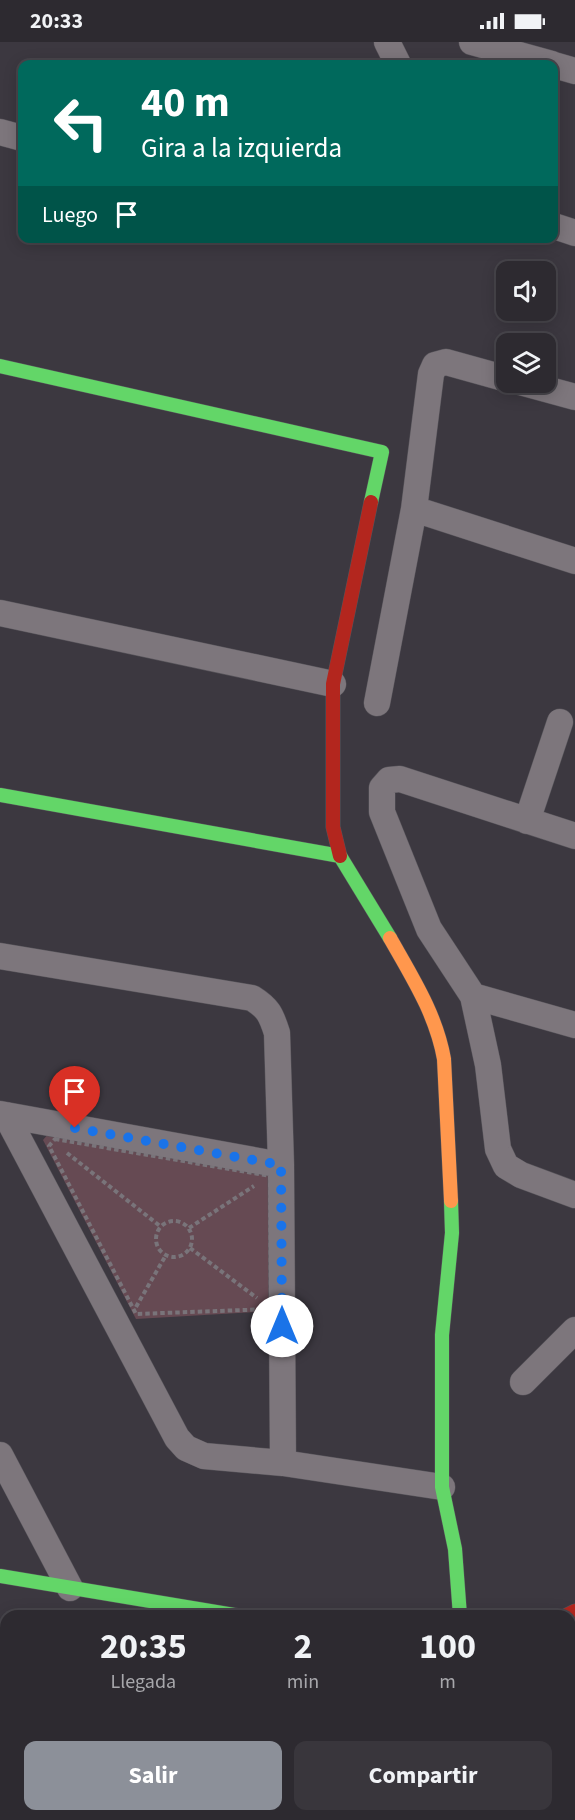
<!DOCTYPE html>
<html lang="es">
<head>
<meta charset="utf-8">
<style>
	body { margin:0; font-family:"Source Sans 3",sans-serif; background:#39363c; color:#f1f3f6; height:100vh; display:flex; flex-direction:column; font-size:22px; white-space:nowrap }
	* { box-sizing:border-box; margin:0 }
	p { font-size:20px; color:#a7a7ab }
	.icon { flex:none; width:33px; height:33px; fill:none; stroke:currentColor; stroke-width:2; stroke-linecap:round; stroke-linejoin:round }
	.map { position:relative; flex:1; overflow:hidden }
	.side { position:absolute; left:0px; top:1568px; width:576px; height:212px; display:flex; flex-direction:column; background:#2d2a30; border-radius:18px 18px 0 0; box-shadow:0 3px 15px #0003,0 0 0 2px #48464c }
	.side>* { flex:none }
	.top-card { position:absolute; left:18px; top:18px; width:540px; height:183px; border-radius:12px; box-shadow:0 3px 15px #0003,0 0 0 2px #48464c; background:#00695c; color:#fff; overflow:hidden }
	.buttons { position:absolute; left:496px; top:219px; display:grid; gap:12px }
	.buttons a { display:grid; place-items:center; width:60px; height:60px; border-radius:12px; background:#2d2a30; box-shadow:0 3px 15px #0003,0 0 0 2px #48464c; font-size:30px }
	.pin { position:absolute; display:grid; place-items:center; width:51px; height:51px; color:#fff; margin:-62px -26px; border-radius:50% 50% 50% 0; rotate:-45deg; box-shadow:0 0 6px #0007 }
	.pin .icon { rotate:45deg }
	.me { position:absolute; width:66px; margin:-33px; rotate:0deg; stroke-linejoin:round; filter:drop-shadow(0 0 4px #0008) }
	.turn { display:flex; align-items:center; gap:21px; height:126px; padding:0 24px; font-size:27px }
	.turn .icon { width:78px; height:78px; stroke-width:2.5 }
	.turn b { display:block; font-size:42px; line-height:51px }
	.then { display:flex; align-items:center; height:57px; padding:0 24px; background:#0003; gap:12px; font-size:22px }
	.eta { display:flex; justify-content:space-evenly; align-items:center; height:102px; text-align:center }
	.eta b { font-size:36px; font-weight:700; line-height:42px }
	.primary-button { display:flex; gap:12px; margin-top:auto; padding:12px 24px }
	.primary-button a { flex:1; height:69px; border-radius:12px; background:#8c9099; color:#fff; font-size:24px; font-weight:700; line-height:69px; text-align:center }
	.primary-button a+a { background:#39363c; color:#f1f3f6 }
	.status { display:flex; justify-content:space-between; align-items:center; height:42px; padding:0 30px; background:#2d2a30; direction:ltr }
	.status svg { height:16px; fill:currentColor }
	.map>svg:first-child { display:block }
	.green { fill:#664a53 }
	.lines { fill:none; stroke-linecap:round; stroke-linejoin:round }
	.street-casing { stroke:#57545a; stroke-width:27 }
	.fast-casing { stroke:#57545a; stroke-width:15 }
	.slow-casing { stroke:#57545a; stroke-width:15 }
	.jam-casing { stroke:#57545a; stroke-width:15 }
	.path { stroke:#79747a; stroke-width:4; stroke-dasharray:4.5 3; stroke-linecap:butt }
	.street { stroke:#7d767c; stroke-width:26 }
	.fast { stroke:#63d668; stroke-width:14 }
	.slow { stroke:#ff974d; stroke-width:14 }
	.jam { stroke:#b3261e; stroke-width:14 }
	.route { stroke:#1a73e8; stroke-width:10; stroke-dasharray:0 18 }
</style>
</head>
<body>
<div class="status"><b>20:33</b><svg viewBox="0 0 49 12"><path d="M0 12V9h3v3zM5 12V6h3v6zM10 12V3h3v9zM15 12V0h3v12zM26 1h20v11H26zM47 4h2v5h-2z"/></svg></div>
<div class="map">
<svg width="575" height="1778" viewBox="0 0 575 1778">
	<rect width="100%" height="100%" fill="#3c3840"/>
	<path class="green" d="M49,1091L272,1130L274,1269L136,1277L43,1098Z"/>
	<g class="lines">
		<g class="street-casing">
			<path id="street" d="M387,0L398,22
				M472,0L552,22
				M554,23L575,29
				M0,90L22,96
				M554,184L575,191
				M507,337L446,320L435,323L431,332L414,467L575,519
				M520,340L575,355
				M0,571L333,642
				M377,661L414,467
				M527,779L560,680
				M575,794L400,737L389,738L382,746V770L429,887L473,954L488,1023L498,1107L506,1124L521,1133L575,1153
				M0,914L252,956C268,966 271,972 277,991L281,1123L283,1421
				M473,954L575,983
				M0,1072L281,1123
				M6,1073L177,1396L186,1406L204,1414L283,1421L442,1445
				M523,1340L575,1288
				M0,1413L70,1546
				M475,1773L476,1778"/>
		</g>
		<g class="fast-casing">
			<path id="fast" d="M0,324L382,410L371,460
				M0,753L340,814L390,896
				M451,1159L452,1191L442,1293V1445L455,1507L460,1574
				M0,1534L240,1574"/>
		</g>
		<g class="slow-casing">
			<path id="slow" d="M390,896C412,935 436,972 444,1017L451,1159"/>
		</g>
		<g class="jam-casing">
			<path id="jam" d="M340,814L333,785V642L371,460
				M565,1574L575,1569"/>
		</g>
		<path class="path" d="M55,1097L270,1134L271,1267L136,1272L49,1104Z
			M67,1111L160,1184
			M156 1197a18 18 0 1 1 36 0a18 18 0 1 1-36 0Z
			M189,1186L254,1144
			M190,1206L257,1256
			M136,1265L166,1213"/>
		<use href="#street" class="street"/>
		<use href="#fast" class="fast"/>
		<use href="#slow" class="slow"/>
		<use href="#jam" class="jam"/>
	</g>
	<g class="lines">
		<path class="route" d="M75,1086L281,1123L282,1284"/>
	</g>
</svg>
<div class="buttons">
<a><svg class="icon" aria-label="sound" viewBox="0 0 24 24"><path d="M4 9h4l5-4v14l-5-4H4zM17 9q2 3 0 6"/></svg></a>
<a><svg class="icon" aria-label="layers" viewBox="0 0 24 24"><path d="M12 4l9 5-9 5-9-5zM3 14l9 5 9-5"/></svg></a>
</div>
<div class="pin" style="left:75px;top:1086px;background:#d93025"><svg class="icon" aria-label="arrive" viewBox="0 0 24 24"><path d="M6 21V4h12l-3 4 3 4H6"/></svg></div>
<svg class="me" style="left:282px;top:1284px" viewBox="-20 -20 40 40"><circle r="19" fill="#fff"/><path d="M0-13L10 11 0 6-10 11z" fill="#1a73e8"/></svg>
<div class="top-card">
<div class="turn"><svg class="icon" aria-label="left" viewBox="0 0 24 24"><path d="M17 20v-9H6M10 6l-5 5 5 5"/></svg><div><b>40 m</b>Gira a la izquierda</div></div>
<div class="then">Luego<svg class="icon" aria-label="arrive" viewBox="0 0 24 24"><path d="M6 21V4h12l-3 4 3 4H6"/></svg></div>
</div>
<section class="side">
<div class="eta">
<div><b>20:35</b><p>Llegada</p></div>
<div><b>2</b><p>min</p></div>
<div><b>100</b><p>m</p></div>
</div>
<div class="primary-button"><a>Salir</a><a>Compartir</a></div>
</section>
</div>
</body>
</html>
